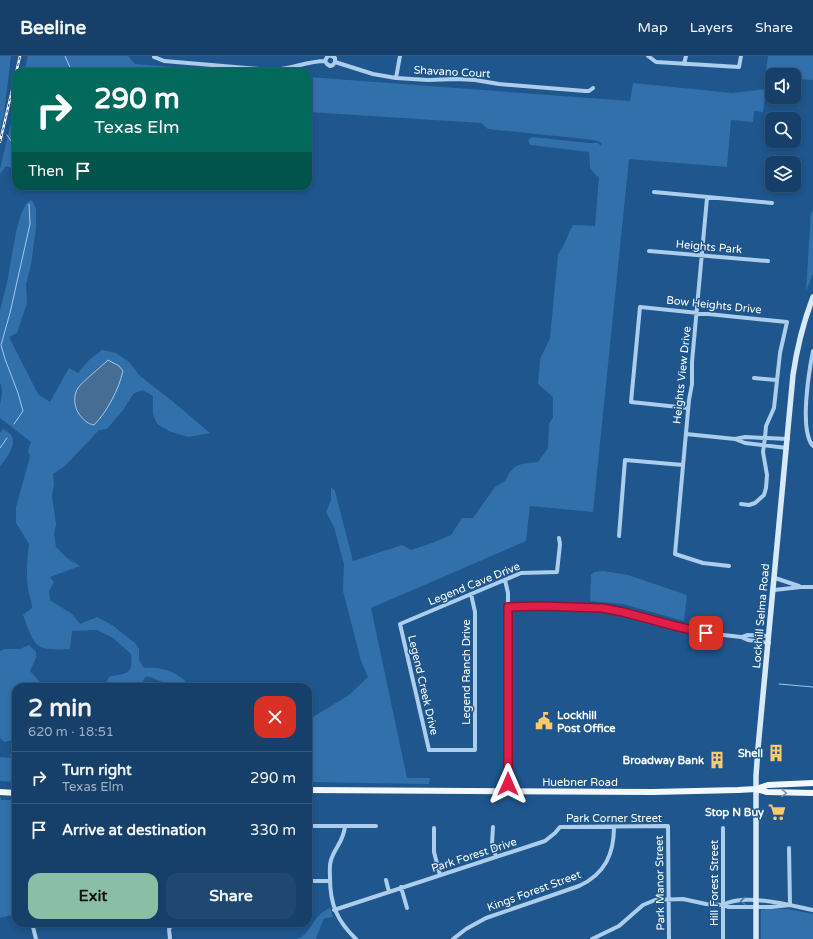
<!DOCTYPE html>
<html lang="en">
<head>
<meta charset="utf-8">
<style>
	body { margin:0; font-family:"Varela Round",sans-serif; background:#1f4770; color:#f1f3f6; height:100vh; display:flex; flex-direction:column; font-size:15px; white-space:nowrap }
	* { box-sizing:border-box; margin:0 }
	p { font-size:13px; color:#9eafc1 }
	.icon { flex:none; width:22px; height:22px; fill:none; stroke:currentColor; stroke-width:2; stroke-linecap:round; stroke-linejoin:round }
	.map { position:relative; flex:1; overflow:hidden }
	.drawer { position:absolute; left:12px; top:627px; width:300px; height:244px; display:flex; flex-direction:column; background:#16406a; border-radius:12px; box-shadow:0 2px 6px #0003,0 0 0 1px #35597e }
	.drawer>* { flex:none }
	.top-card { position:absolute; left:12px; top:12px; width:300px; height:122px; border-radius:12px; box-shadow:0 2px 6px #0003,0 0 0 1px #35597e; background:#00695c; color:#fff; overflow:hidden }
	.tools { position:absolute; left:765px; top:12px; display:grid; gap:8px }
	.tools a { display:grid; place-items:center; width:36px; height:36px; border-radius:8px; background:#16406a; box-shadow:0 2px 6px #0003,0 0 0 1px #35597e; font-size:20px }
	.pin { position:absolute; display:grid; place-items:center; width:34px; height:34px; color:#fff; margin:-17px; border-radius:8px; box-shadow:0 2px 6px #0006 }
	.me { position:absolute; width:44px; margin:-22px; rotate:0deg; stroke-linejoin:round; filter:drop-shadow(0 0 3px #0008) }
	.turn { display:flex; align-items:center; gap:14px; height:84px; padding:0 16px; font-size:18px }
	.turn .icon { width:52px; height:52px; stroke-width:2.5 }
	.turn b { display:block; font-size:28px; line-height:34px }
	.then { display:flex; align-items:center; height:38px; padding:0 16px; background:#0003; gap:8px; font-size:15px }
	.round { display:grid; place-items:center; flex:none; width:42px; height:42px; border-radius:12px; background:#1f4770 }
	.summary { display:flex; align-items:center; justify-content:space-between; height:68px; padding:0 16px }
	h1 { font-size:24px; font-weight:800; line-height:30px }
	.button { display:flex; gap:8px; margin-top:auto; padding:8px 16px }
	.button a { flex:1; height:46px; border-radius:12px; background:#8abfa5; color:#111; font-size:16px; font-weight:800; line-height:46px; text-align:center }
	.button a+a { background:#1f4770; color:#f1f3f6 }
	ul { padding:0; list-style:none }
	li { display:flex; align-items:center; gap:12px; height:52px; padding:0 16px; border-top:1px solid #35597e }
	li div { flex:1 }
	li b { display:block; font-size:15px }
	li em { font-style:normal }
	header { display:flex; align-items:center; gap:24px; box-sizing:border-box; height:56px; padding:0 20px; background:#16406a; border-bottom:1px solid #35597e }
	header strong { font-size:19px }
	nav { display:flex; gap:22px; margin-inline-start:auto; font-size:14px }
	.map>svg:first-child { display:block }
	.green { fill:#3270ab }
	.water { fill:#466d94; stroke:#9fc9ee }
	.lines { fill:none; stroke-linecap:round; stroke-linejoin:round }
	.stream { stroke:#9fc9ee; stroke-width:1 }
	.street { stroke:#accdec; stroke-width:4 }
	.secondary { stroke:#d8e9f9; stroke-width:5.5 }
	.primary { stroke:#f2f8ff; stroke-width:6 }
	.rail-casing { stroke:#fff; stroke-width:2.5 }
	.rail { stroke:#1e568d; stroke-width:1; stroke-dasharray:3; stroke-linecap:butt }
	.oneway { stroke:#7397bb }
	.oneway2 { stroke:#497aaa }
	.route-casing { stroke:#92132f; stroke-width:10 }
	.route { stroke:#e11d48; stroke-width:7 }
	.labels { text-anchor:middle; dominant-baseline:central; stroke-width:3; stroke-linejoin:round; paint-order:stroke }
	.street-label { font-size:11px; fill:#fff; stroke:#1e568d }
	.poi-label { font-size:11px; font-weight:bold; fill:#fff; stroke:#1e568d; text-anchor:end }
</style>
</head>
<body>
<header>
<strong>Beeline</strong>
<nav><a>Map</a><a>Layers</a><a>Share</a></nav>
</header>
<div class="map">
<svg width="813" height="883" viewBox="0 0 813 883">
	<rect width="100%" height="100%" fill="#1e568d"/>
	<path class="green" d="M0,0H11L4,58L0,75Z
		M28,0H128L135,8L237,16H24Z
		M768,0H813V24L794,23V19H772V21L765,20Z
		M308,21L630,45L633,27L732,37L766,33L763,56L754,55L753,66L731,64L727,111L629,103L593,456L530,450L526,485L371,552L407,722H430L429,728L308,726V664L349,639L368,621L361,605L343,535L344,508L334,471L326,456L331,444V431L335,435L353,505L402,489L411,494L432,487L451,479L462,462H473L495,431L505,425L510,416L516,410L522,408L538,406L548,392L549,368L553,361V341L538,328L540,303L550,282L558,198C566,188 567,179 573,169L595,170L599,120L597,121L590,112L589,96L530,89L528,84L532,81L589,87H598L601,90L602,87L594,84L488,73L481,67L308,56Z
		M16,47V130H24L22,132L13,129L12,112L6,110L0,118V113Z
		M31,144L33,146L36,153V171L31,209L26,228L27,247L17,277L9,281L38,338L50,346L69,312L78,317L89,304L102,294L116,297L130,307L140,320L171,344L210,377L188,381L171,376L157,368L153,358V340L143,334L134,337L123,354L107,373L99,374L65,410L53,418L54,428L52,440L56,468L54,478L56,491L67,502L80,510L50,521L54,526L49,535L50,544L72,558L80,568L97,561L112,569L135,587L139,593V604L144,612C163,610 179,616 191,631C182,631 172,629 163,626C155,624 153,620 145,621L141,631H103L110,620C128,618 133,618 131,598L113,582L97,574L72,575L70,593C34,595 35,591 23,559L32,552C32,545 29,540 28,533C26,518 27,504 29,488L16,467V451L30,401L28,395L31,386L0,362C0,358 0,353 0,349C2,340 3,335 0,327V254L7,227L16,176L21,158L26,148Z
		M811,156H813V218L806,235Z
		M3,373C6,375 9,376 11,379C18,388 6,403 0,410V377Z
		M603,515L628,519L687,539L684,565L623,548L590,545L591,519L594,516Z
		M29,589L36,596V602L30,615L40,626L52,631H16V693L12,684L4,686L0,682V595L5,593H20Z
		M16,697V726L0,725V701L11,702L10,698Z
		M0,739L1,744H16V822H13L14,841L16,842V858L0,862Z
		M330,852L333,861L325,862L323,864L316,883H297C312,878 311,860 330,852Z
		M764,853H788L813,858V883H761V854Z"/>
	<path class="water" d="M108,304L119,310L123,315C119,333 107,356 94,369C87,368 83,363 79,358C74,351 73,339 78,332C83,325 101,311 108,304Z"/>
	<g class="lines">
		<path class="stream" d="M65,0L72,16
			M7,79L16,92
			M14,368L23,355L18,337L5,303L1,289L10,257L30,168L29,148
			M0,392L7,382
			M779,628L813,631"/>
		<path class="street" d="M329,0L327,1L325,5L327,8L330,10L333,9L335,6V2L332,0
			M648,0L656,6L739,11L741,0
			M154,1L164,5L271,14C289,14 307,5 325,5
			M335,6L373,18L396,22L428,24L456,23L475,24L499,28L585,35H589L593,32
			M684,8L686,0
			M396,22L400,0
			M654,136L772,147
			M707,142L692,306V328L689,344L675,498L703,507L729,510
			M649,195L768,205
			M813,295C809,315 799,375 813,390
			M754,322L776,324
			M688,352L631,346L640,251L787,266L780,297L774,352L766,370L765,382L763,396L767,419L766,432L764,439L755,447L749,449L741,448
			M686,378L735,383L745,381L788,383
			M735,383L745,387L787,392
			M619,480L625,404L683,409
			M775,522L799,530
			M505,524L508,537V735
			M774,534L801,531H813
			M471,538L475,556V694H429L400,568L521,517L557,516L560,488L559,482
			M508,551L539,550L602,553L623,556L675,570L706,577L741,581L748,584L769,587
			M742,581L748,579L769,580
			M308,770H376
			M345,770C344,785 335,791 331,804C329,810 330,816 330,822C330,848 337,865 356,883
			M493,771L492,787L496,801
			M434,772V796L440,819
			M723,772V883
			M789,792L790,849
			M386,824L389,836
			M308,825H330
			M401,831L407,852
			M723,849C745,837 789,849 813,854
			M334,854L545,785L555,777L560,771L668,770L669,883
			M32,867L36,883
			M170,883L169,873L173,867
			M453,883L466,873L486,862L579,830C605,818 614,798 614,771
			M592,883L619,870L643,849L655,844L683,843L706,848L723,849L728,851H771L790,849"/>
		<path class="secondary" d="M756,883V720L758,692L793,319C797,292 803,267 813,241"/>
		<path class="primary" d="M756,733L767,736L813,737
			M308,734L653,736L738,734L756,733L768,729L813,727
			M0,736L16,737"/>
		<g class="rail-casing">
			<path id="rail" d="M0,86L20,0"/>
		</g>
		<use href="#rail" class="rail"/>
	</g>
	<defs><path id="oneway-chevron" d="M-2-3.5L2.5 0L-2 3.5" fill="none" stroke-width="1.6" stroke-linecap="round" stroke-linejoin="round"/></defs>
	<use class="oneway" href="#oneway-chevron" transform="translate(784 737) rotate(1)"/>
	<use class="oneway2" href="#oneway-chevron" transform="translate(743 845) rotate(176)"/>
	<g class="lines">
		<g class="route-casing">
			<path id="route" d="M508,728V551L539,550L602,552L623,556L675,570L706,577"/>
		</g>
		<use href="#route" class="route"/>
	</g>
	<defs>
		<g id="civic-bare" transform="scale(1.38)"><path d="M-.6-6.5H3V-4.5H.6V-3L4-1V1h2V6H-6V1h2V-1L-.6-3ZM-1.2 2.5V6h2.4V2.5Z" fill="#fbc86b" stroke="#1e568d" stroke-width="2.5" paint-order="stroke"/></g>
		<g id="building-bare" transform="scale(1.38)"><path d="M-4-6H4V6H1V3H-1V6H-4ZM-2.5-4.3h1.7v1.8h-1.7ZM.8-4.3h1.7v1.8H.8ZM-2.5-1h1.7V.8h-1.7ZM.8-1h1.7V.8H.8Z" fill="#fbc86b" stroke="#1e568d" stroke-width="2.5" paint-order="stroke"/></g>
		<g id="supermarket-bare" transform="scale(1.38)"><path d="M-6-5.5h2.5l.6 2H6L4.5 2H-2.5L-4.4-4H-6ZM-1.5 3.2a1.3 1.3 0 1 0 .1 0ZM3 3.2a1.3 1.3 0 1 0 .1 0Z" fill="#fbc86b" stroke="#1e568d" stroke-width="2.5" paint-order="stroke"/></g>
	</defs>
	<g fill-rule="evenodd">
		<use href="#civic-bare" x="544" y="665"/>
		<use href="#building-bare" x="776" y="697"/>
		<use href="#building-bare" x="717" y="704"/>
		<use href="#supermarket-bare" x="777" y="756"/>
	</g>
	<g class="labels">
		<g class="street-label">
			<text transform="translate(452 16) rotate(3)">Shavano Court</text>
			<text transform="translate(709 191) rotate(5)">Heights Park</text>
			<text transform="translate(714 249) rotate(6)">Bow Heights Drive</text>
			<text transform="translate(682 319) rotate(-84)">Heights View Drive</text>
			<text transform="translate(474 528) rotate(-22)">Legend Cave Drive</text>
			<text transform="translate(761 560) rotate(-85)">Lockhill Selma Road</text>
			<text transform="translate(466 616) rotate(-90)">Legend Ranch Drive</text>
			<text transform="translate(423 629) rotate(77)">Legend Creek Drive</text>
			<text x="580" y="726">Huebner Road</text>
			<text x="614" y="762">Park Corner Street</text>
			<text transform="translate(474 799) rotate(-18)">Park Forest Drive</text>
			<text transform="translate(660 827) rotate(-91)">Park Manor Street</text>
			<text transform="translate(714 827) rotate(-90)">Hill Forest Street</text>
			<text transform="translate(534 835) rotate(-20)">Kings Forest Street</text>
		</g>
		<g class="poi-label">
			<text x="557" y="659" text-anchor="start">Lockhill<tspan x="557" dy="13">Post Office</tspan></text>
			<text x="763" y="697">Shell</text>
			<text x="704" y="704">Broadway Bank</text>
			<text x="764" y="756">Stop N Buy</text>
		</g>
	</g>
</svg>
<div class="tools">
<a><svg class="icon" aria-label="sound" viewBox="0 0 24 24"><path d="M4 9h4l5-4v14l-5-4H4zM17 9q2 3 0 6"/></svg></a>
<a><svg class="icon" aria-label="search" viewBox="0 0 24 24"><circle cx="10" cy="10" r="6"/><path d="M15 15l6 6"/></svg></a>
<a><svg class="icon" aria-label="layers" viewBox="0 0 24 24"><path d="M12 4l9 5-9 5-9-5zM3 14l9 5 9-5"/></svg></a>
</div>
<div class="pin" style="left:706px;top:577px;background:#d93025"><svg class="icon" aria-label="arrive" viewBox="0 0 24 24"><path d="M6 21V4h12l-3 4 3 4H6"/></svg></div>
<svg class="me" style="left:508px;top:728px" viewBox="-20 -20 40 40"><path d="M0-17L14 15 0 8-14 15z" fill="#e11d48" stroke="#fff" stroke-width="4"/></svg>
<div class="top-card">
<div class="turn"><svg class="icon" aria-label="right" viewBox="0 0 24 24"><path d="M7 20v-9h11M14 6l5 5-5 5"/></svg><div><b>290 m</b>Texas Elm</div></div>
<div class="then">Then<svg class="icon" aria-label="arrive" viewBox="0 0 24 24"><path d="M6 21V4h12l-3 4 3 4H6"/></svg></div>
</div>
<section class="drawer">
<div class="summary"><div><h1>2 min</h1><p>620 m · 18:51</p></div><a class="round" style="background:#d93025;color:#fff"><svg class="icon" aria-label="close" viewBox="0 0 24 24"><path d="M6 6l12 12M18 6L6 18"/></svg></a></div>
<ul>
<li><svg class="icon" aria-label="right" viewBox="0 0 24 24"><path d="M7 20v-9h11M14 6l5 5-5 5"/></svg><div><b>Turn right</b><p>Texas Elm</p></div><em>290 m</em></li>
<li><svg class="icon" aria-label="arrive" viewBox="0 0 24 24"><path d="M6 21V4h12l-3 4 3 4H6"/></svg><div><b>Arrive at destination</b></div><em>330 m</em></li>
</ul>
<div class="button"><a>Exit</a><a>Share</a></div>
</section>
</div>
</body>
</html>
